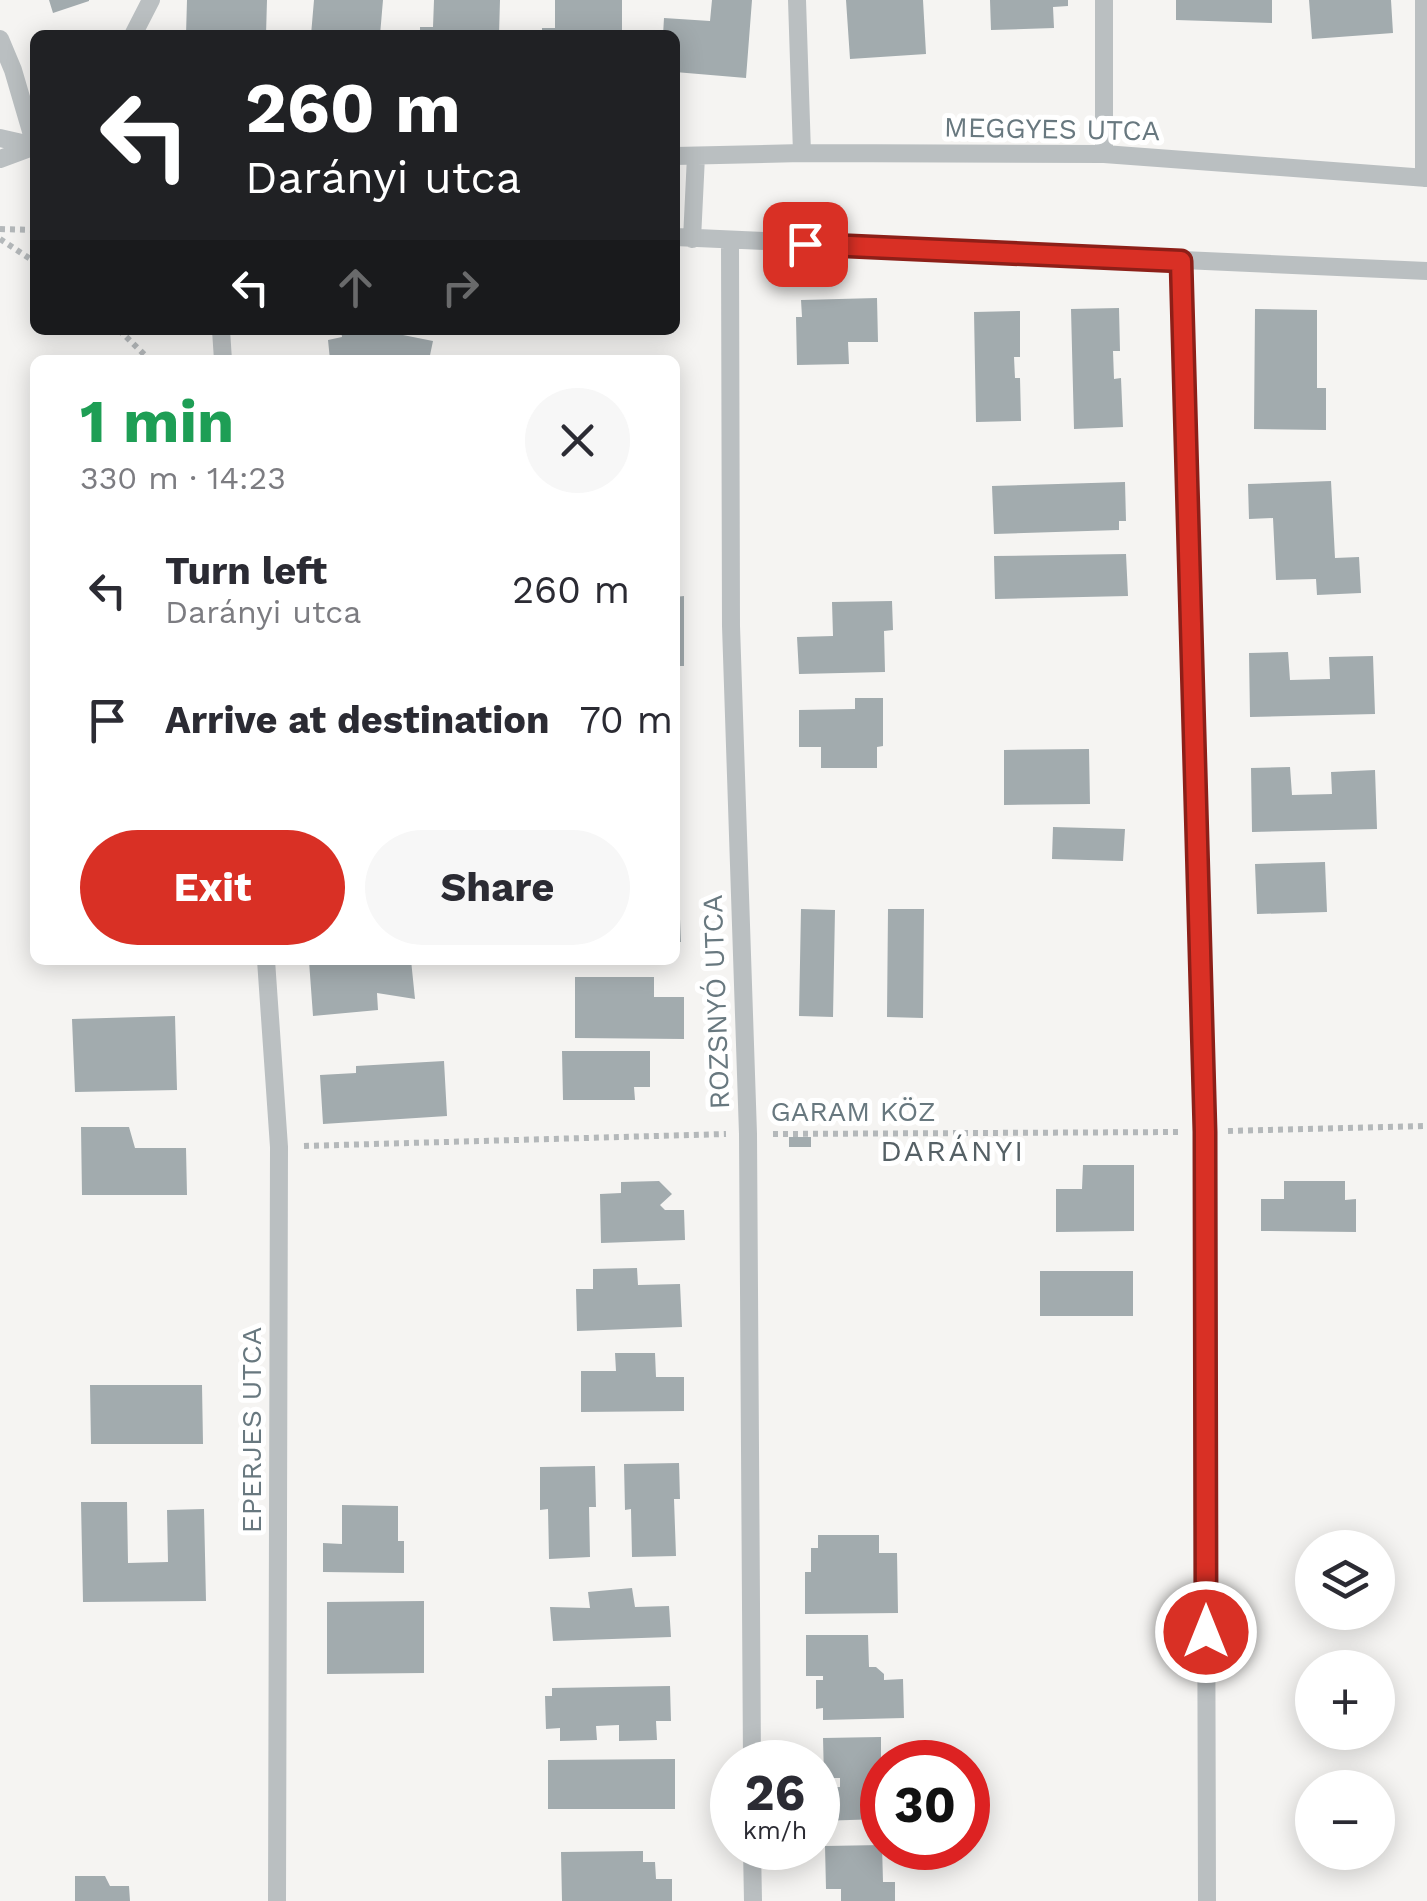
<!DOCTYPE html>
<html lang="en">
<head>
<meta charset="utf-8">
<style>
	body { margin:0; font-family:"Work Sans",sans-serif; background:#f7f7f7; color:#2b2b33; height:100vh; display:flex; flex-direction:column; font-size:38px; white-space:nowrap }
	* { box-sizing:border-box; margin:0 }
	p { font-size:32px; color:#7c7c81 }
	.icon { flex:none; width:55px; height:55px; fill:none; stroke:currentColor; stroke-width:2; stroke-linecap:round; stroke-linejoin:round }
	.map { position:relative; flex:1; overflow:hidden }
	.details { position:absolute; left:30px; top:355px; width:650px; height:610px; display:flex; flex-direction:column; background:#fff; border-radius:15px; box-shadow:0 5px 25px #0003 }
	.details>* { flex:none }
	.hud { position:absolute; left:30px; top:30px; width:650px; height:305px; border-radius:15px; box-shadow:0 5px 25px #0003; background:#202124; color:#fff; overflow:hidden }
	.fabs { position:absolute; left:1295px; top:1530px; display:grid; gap:20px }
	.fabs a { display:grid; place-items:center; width:100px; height:100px; border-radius:50%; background:#fff; box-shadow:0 5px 25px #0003; font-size:50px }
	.speed { position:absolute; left:710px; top:1740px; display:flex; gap:20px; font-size:50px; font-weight:700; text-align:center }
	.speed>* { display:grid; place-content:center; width:130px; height:130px; border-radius:50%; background:#fff; box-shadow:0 5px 25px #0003; line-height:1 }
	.speed small { font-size:25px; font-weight:400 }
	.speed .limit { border:15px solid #d22; background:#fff; color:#111 }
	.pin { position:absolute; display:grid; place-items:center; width:85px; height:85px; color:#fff; margin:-42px; border-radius:20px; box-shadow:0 5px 15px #0006 }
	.me { position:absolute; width:110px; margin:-55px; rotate:0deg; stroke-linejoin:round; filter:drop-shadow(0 0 8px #0008) }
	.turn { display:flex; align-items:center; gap:35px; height:210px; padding:0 50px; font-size:45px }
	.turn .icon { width:130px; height:130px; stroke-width:2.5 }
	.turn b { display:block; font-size:70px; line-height:85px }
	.lanes { display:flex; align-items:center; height:95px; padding:0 50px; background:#0003; justify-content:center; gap:50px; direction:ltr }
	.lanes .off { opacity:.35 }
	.round { display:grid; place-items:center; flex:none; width:105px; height:105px; border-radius:52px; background:#f7f7f7 }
	.head { display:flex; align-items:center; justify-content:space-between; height:170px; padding:0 50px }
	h1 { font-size:60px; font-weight:700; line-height:75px; color:#1e9e55 }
	.primary-button { display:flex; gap:20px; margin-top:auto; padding:20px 50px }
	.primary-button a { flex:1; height:115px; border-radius:60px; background:#d93025; color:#fff; font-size:40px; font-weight:700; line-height:115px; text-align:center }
	.primary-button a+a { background:#f7f7f7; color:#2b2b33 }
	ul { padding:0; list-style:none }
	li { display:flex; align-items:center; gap:30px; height:130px; padding:0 50px }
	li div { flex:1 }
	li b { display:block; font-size:38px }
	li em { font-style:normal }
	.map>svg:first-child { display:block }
	.building { fill:#a2abae }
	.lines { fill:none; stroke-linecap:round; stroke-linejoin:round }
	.path { stroke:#b4b8ba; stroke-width:6; stroke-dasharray:5 5; stroke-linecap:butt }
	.minor { stroke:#babfc1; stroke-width:18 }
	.route-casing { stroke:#8d1f18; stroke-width:25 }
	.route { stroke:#d93025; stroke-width:18 }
	.labels { text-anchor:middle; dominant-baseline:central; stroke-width:10; stroke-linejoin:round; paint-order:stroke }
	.street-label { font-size:28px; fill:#68787f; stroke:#fff }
	.neighbourhood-label { font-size:30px; letter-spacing:2.5px; fill:#556065; stroke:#fff }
</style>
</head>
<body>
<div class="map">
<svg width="1427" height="1901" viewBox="0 0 1427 1901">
	<rect width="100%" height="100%" fill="#f5f4f2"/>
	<path class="building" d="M49,0H89V1L53,13Z
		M187,0H267L266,35H186Z
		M314,0H383L380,35H311Z
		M434,0H500L499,35H420V27H433Z
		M555,0H622V35H542V28H555Z
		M712,0H752L746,78L675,72V35H663L664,18L710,21Z
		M846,0H923L926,54L850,59Z
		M990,0H1068V6L1053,7L1054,28L991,30Z
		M1176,0H1272V23L1176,20Z
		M1309,0H1391L1393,33L1312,39Z
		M877,298L878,342H848L849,364L797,365L796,317H802L801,300Z
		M1119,308L1120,351H1113L1114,379L1121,378L1123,427L1074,429L1071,309Z
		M1255,309L1317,310V388H1326V430L1254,429Z
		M1020,311V357H1014L1015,378H1020L1021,421L976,422L974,312Z
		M341,330H367L368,333L388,332L433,341L429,360H330L328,340L342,337Z
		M1331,481L1335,558L1359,557L1361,593L1317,595L1316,579L1276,580L1273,518L1249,519L1248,484Z
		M1125,482L1126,521H1119V530L994,534L992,486Z
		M1126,554L1128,596L995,599L994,556Z
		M684,596V666H675V597Z
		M892,601L893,630L884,631L885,672L799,674L797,637L833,636L832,602Z
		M1288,652L1290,680L1330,679L1329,657L1373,656L1375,714L1250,717L1249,653Z
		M855,698H883V746L877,747V768H821V747H799V710L855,709Z
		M1089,749L1090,804L1004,805V750Z
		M1290,767L1292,795L1332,794L1331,772L1375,770L1377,829L1252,832L1251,768Z
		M675,794H679L680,839H675Z
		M1053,827L1125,829L1123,861L1052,859Z
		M1325,862L1327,912L1257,914L1255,864Z
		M675,896H679L681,942H675Z
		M801,909L835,910L833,1017L799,1016Z
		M888,909H924L923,1018L887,1017Z
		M316,960H411L415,999L377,993L378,1010L313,1016L309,961Z
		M575,977H654V997H684V1039L575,1038Z
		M175,1016L177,1090L75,1092L72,1019Z
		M562,1051H650V1087H634L635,1100H563Z
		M444,1061L447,1116L323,1124L320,1075L356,1073V1066Z
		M81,1127H129L135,1148H186L187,1195H82Z
		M789,1137H811V1147H789Z
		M1083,1165H1134V1231L1056,1232V1189H1082Z
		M659,1181L672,1194L660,1205L665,1210H684L685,1240L601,1243L600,1194L621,1193V1182Z
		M1284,1181H1345V1200L1356,1199V1232L1261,1231V1199H1284Z
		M637,1268L638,1285L680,1284L682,1327L577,1331L576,1289H593V1269Z
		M1040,1271H1133V1316H1040Z
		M615,1353H655L656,1377H684V1411L581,1412V1371H616Z
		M90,1385H202L203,1444H91Z
		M679,1463L680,1499H674L676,1556L632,1557L631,1509L625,1510L624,1464Z
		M595,1466L596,1507H589L590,1557L549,1559L548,1509L540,1510V1467Z
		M81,1502H127L128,1563L168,1562L167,1510L204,1509L206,1601L83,1602Z
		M342,1505L398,1506V1541H404V1573L323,1572V1543L342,1544Z
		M818,1535H879V1553H897L898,1613L805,1614V1572H811V1548H818Z
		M632,1588L635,1607L669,1606L671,1637L553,1641L550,1607L590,1608L588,1592Z
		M424,1601V1673L327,1674V1602Z
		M806,1635H868L869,1667H876L884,1674V1680L903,1679L904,1718L823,1720V1708L816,1709V1680H823V1676H806Z
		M670,1686L671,1721H656L657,1740L619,1741V1725L596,1726L597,1740L560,1741V1728L546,1729L545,1696H552V1688Z
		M881,1737V1759H901V1762H882V1819L818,1821V1788L840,1787V1778H824L823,1738Z
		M675,1759V1809H548V1760Z
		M882,1845L883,1882H895V1901H841V1889H826L825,1846Z
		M643,1851V1862H655L656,1879H672V1901H562L561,1852Z
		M75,1876H105L110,1886H129L130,1901H75Z"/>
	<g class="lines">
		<path class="path" d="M0,229L35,230
			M0,239L35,262
			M119,330L150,360
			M1228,1131L1427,1126
			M773,1134L1181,1132
			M304,1146L726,1134"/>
		<path class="minor" d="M797,0L802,153
			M1424,0V178
			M133,35L151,0
			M0,39L13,70L35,145
			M0,138L35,146
			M1104,154V0
			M675,156L802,153L1104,154L1427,178
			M0,159L35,146
			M675,237L1427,271
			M692,239L696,156
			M730,241L731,626L748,1134L752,1762
			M1181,261L1205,1132L1207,1901
			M221,330L223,360
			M266,960L279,1147L277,1901
			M752,1848L753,1901"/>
	</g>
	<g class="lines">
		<g class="route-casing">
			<path id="route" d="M805,244L1181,261L1205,1132L1206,1632"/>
		</g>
		<use href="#route" class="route"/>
	</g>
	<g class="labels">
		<g class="street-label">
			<text transform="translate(1052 129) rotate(1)">MEGGYES UTCA</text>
			<text transform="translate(716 1002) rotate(-92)">ROZSNYÓ UTCA</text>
			<text x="853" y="1111">GARAM KÖZ</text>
			<text transform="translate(251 1430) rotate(-90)">EPERJES UTCA</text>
		</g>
		<g class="neighbourhood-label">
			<text x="953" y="1150">DARÁNYI</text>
		</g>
	</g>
</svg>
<div class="fabs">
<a><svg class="icon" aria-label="layers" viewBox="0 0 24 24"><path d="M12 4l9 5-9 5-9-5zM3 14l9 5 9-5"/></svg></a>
<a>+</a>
<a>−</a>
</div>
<div class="speed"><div>26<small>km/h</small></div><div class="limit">30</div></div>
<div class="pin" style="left:805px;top:244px;background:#d93025"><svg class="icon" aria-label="arrive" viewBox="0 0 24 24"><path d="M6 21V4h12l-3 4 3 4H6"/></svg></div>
<svg class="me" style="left:1206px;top:1632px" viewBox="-20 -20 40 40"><circle r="17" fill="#d93025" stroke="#fff" stroke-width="3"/><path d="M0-11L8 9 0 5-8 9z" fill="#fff"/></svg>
<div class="hud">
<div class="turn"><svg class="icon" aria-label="left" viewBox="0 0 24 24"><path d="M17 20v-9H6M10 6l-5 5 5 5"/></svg><div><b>260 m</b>Darányi utca</div></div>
<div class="lanes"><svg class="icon" aria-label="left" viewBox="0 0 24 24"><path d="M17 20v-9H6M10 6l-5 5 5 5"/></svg><svg class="icon off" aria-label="ahead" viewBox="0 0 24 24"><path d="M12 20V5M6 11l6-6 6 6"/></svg><svg class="icon off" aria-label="right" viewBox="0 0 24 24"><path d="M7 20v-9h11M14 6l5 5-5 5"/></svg></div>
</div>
<section class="details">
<div class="head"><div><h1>1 min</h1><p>330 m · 14:23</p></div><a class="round"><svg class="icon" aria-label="close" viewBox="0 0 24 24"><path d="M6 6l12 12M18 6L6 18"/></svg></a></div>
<ul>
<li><svg class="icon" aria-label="left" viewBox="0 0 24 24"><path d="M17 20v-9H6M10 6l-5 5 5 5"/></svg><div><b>Turn left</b><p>Darányi utca</p></div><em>260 m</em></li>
<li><svg class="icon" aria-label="arrive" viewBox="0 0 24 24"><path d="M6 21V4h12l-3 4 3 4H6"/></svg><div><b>Arrive at destination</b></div><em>70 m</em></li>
</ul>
<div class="primary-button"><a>Exit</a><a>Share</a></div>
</section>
</div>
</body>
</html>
